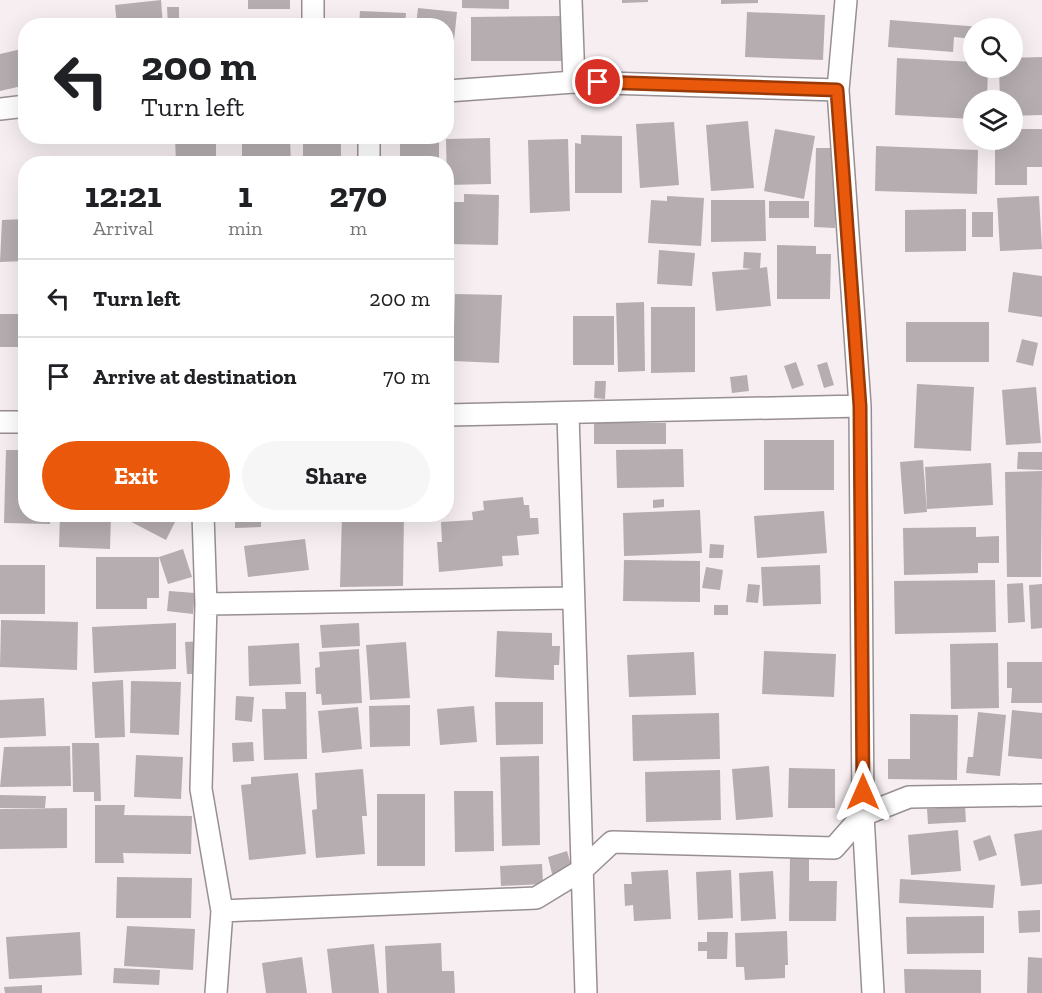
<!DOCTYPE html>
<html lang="en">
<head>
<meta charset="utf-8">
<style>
	body { margin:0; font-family:"Zilla Slab",serif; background:#f6f6f6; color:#202124; height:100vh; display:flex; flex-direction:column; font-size:22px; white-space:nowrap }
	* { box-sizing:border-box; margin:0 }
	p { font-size:20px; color:#757577 }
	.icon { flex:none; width:33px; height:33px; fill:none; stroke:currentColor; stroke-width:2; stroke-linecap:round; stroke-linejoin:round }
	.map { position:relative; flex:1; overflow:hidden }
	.panel { position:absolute; left:18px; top:156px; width:436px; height:366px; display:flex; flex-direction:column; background:#fff; border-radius:24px; box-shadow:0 6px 24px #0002 }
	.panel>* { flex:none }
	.banner { position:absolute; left:18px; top:18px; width:436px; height:126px; border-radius:24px; box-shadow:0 6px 24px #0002; background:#fff; color:#202124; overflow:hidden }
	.fabs { position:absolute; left:963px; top:18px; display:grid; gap:12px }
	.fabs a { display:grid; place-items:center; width:60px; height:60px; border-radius:50%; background:#fff; box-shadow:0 6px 24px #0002; font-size:30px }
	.pin { position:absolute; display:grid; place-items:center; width:51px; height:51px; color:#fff; margin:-26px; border:3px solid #fff; border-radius:50%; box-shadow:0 2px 6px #0007 }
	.me { position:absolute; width:66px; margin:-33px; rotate:0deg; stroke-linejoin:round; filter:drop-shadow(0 0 4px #0008) }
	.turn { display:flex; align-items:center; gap:21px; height:126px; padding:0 24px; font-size:27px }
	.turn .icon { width:78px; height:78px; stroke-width:2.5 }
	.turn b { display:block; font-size:42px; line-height:51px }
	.eta { display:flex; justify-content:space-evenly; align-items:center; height:102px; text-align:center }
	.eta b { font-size:36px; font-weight:700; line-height:42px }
	.action { display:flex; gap:12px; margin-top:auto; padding:12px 24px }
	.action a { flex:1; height:69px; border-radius:36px; background:#ea580c; color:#fff; font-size:24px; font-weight:700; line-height:69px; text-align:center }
	.action a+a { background:#f6f6f6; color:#202124 }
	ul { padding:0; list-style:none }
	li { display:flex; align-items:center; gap:18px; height:78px; padding:0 24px; border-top:2px solid #e0e0e0 }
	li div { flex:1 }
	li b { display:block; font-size:22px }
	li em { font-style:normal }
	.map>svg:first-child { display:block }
	.building { fill:#b5adb0 }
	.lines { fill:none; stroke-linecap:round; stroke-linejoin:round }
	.minor-casing { stroke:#978f92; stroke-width:24 }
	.minor { stroke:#fff; stroke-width:21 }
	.route-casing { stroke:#983908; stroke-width:15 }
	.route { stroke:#ea580c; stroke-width:10 }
</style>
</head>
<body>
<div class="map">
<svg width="1042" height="993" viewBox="0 0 1042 993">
	<rect width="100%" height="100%" fill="#f6eef1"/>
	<path class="building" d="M161,0L163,26H117L115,5Z
		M248,0H290V9H248Z
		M462,0H509V9L462,8Z
		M622,0H648V2L622,3Z
		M721,0H758V3L721,4Z
		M167,7H179V26H168Z
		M418,8L457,12L451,69L447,68V26H416Z
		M360,11L406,13L405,26H359Z
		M747,12L825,15L823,60L745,57Z
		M562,16V61H471V17Z
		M297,18V26H225V20Z
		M890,20L981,27V28H974V39L954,37L953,52L888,47Z
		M26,48V85L0,91V54Z
		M1042,57V115L1012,116V100H1000L999,68H1012V58Z
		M897,58L974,62V68H988L987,100H974V119L895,115Z
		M748,121L754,188L711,191L706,125Z
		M674,122L679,185L640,188L636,124Z
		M775,129L815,136L804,199L764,191Z
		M1012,129H1042V167H1027V185H995V140H1012Z
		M581,135L622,136V193H575V143L581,144Z
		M303,137L341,138V164H303Z
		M216,138V162H176L175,139Z
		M490,138L491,184L447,185L446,139Z
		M290,139L291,164H242V140Z
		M568,139L570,211L530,213L528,140Z
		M400,141H439V164H400Z
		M876,146L978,150L977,194L875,191Z
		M816,148H837L835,228L814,227Z
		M464,194L499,195L498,245L447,244V202H464Z
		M667,196L704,198L701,246L648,243L651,200L667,201Z
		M1039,196L1042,249L1000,251L997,198Z
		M711,200H765L766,241L711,242Z
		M769,201H809V218H769Z
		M966,209V251L905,252V210Z
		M972,212H993V237H972Z
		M26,219V261L0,262L2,220Z
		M777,245L816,246V254H831L830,299H777Z
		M659,250L695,253L692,286L657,284Z
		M744,252L761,253L760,268L767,267L771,306L716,311L712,272L752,269L743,268Z
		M1013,272L1042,276V317L1008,312Z
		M455,294L502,295L499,363L453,361Z
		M644,302L645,371L618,372L616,303Z
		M651,307H695V372L651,373Z
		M0,314H26V347H0Z
		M573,316H614V365H573Z
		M906,322H989V362H906Z
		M1022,339L1038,343L1033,366L1016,362Z
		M796,362L804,385L792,389L784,366Z
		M827,362L834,385L824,388L817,365Z
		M747,375L749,391L732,393L730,377Z
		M595,381H606L605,399L594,398Z
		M917,384L974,387L971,451L914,448Z
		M1036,387L1041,443L1006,445L1002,390Z
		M594,423H666V444H594Z
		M764,440H834V490H764Z
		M683,449L684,487L617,488L616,450Z
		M6,450H26V514H50V524L4,523Z
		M1018,452H1042V470L1017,469Z
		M923,460L927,512L904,514L900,462Z
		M991,463L993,505L927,509L925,467Z
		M1042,471L1041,577H1007L1005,472Z
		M523,497L524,505H529L530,518H538L539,534L517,536L519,555L502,556L503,566L439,572L437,542H442L441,522L473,520L472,512L484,510L483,501Z
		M664,499V507L653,508V500Z
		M700,510L702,553L624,556L623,513Z
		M824,511L827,553L757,558L754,516Z
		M60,514H111L110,549L59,547Z
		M116,514H179L166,540Z
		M235,514H261V527L235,528Z
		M342,514H404L403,586L340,587Z
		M976,527V537L999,536V563H978V573L904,575L903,528Z
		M305,539L309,570L248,577L244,546Z
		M710,544L724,545L723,558H709Z
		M183,549L192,577L168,584L159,557V598H147V609H96V557H159Z
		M624,560L700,561V602L623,601Z
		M0,565H45V614H0Z
		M820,565L821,604L763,606L761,567Z
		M706,567L723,570L720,590L702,588Z
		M995,580L996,632L895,634L894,581Z
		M1023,583L1025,622L1008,623L1007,584Z
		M748,584L760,585L758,603L746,602Z
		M1042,584V628L1031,629L1029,585Z
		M169,591L195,593L193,614L167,611Z
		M714,605H728V615H714Z
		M1,620L78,622L77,670L0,667Z
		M176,623V669L94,673L92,627Z
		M359,623L360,646L322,648L320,625Z
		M497,631L552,633V646H560L559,665H554V680L495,677Z
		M202,641L204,674H187L185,642Z
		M406,642L410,698L370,700L366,645Z
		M299,643L301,684L249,686L248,646Z
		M998,643L999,708L951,709L950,644Z
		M359,649L362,703L322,705L321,694H316L315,668L320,667L319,652Z
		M764,651L836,654L834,697L762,694Z
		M694,652L696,695L629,697L627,655Z
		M1007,662H1042V703H1011L1012,688H1007Z
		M123,680L125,737L95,738L92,682Z
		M131,681L181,682L179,735L130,733Z
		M285,692H306L307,759L264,760L262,709H286Z
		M236,696L254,697L252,722L235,720Z
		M44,698L46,736L0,738V700Z
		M495,702H543V744L496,745Z
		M410,705V746L370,747L369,706Z
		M474,706L477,742L440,745L437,709Z
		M358,707L362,749L322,753L318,711Z
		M1012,710L1042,713V759L1008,756Z
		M978,712L1006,715L1000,776L966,773L968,757H973Z
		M719,713L720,759L633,761L632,715Z
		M910,714L958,715L957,780L888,779V759H910Z
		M253,742L254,761L233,762L232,743Z
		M72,743H99L101,801H94V792H73Z
		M70,746L71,786L0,787L4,747Z
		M136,755L183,757L181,799L134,797Z
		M539,756L540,845L502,846L500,757Z
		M769,766L773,817L736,820L732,769Z
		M789,768L835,769V808H788Z
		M363,769L367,816H362L365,854L316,858L312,810L317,809L315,773Z
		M720,770L721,820L646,822L645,772Z
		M298,773L306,854L249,860L241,785L251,784V777Z
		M454,791H493L494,851L455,852Z
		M377,794H425V866H377Z
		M0,795L46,796L45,808H0Z
		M95,805H125L124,815L192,816L191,854L123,853L124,863H95Z
		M965,806L966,822L928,824L927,809Z
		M67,808V848L0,849V809Z
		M958,830L961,871L911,875L908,835Z
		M1042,830V884L1021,886L1014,834Z
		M990,835L997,855L979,861L973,841Z
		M567,851L572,869L552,874L548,857Z
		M790,858H809V881H837L836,921H789Z
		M542,864L543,884L501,886L500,866Z
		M668,870L671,919L634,921L633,905L625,906L624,884H632L631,872Z
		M731,870L733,918L698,920L696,872Z
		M773,871L776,919L741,921L739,873Z
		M117,877L192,878L191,918H116Z
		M900,879L995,885L993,908L899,903Z
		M1040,910V932L1019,933L1018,911Z
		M984,916V953L907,954L906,917Z
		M127,926L195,929L193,970L124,966Z
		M787,931L788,965H785V978L745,980L744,967H736L735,933Z
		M80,932L82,975L9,979L6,937Z
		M707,932H728L727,959H707V951H698V942H707Z
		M441,943L442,971H454L455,993H387L385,946Z
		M374,944L379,993H332L327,949Z
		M302,957L307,993H266L262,963Z
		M1028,957L1042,958V993H1027Z
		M114,968L160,970L159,985L113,983Z
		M904,969L981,970V993H905Z
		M42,985V993H5L4,987Z"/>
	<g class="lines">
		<g class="minor-casing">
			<path id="minor" d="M313,0V26
				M571,0L574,82
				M846,0L838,90L860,406L863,815L873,993
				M447,91L574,82L838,90
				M0,109L26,106
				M369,136V164
				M568,413L586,993
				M447,415L860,406
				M0,422H26
				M203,514L206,604L201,789L222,911L216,993
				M206,604L573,598
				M222,911L536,898L582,870L612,842L834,848L863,815L909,797L1042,795"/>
		</g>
		<use href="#minor" class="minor"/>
	</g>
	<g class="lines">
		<g class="route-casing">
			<path id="route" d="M598,82L837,90L860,406L863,792"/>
		</g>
		<use href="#route" class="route"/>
	</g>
</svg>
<div class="fabs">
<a><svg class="icon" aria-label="search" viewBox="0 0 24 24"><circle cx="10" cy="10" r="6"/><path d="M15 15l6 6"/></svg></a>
<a><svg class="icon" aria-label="layers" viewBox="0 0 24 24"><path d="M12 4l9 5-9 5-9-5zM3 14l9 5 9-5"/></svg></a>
</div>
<div class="pin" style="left:598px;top:82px;background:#d93025"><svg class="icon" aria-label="arrive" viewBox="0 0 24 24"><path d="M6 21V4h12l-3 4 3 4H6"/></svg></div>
<svg class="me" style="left:863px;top:792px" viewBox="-20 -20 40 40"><path d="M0-17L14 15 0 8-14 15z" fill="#ea580c" stroke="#fff" stroke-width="4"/></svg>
<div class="banner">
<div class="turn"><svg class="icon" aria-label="left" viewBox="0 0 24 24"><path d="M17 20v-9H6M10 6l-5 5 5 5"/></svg><div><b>200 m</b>Turn left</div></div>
</div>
<section class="panel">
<div class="eta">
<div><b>12:21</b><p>Arrival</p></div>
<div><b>1</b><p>min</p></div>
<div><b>270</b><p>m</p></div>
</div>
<ul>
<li><svg class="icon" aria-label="left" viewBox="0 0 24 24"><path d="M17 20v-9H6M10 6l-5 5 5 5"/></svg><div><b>Turn left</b></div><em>200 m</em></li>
<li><svg class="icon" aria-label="arrive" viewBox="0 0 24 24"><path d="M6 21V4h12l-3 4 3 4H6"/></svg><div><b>Arrive at destination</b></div><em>70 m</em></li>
</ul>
<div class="action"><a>Exit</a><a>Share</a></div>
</section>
</div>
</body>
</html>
